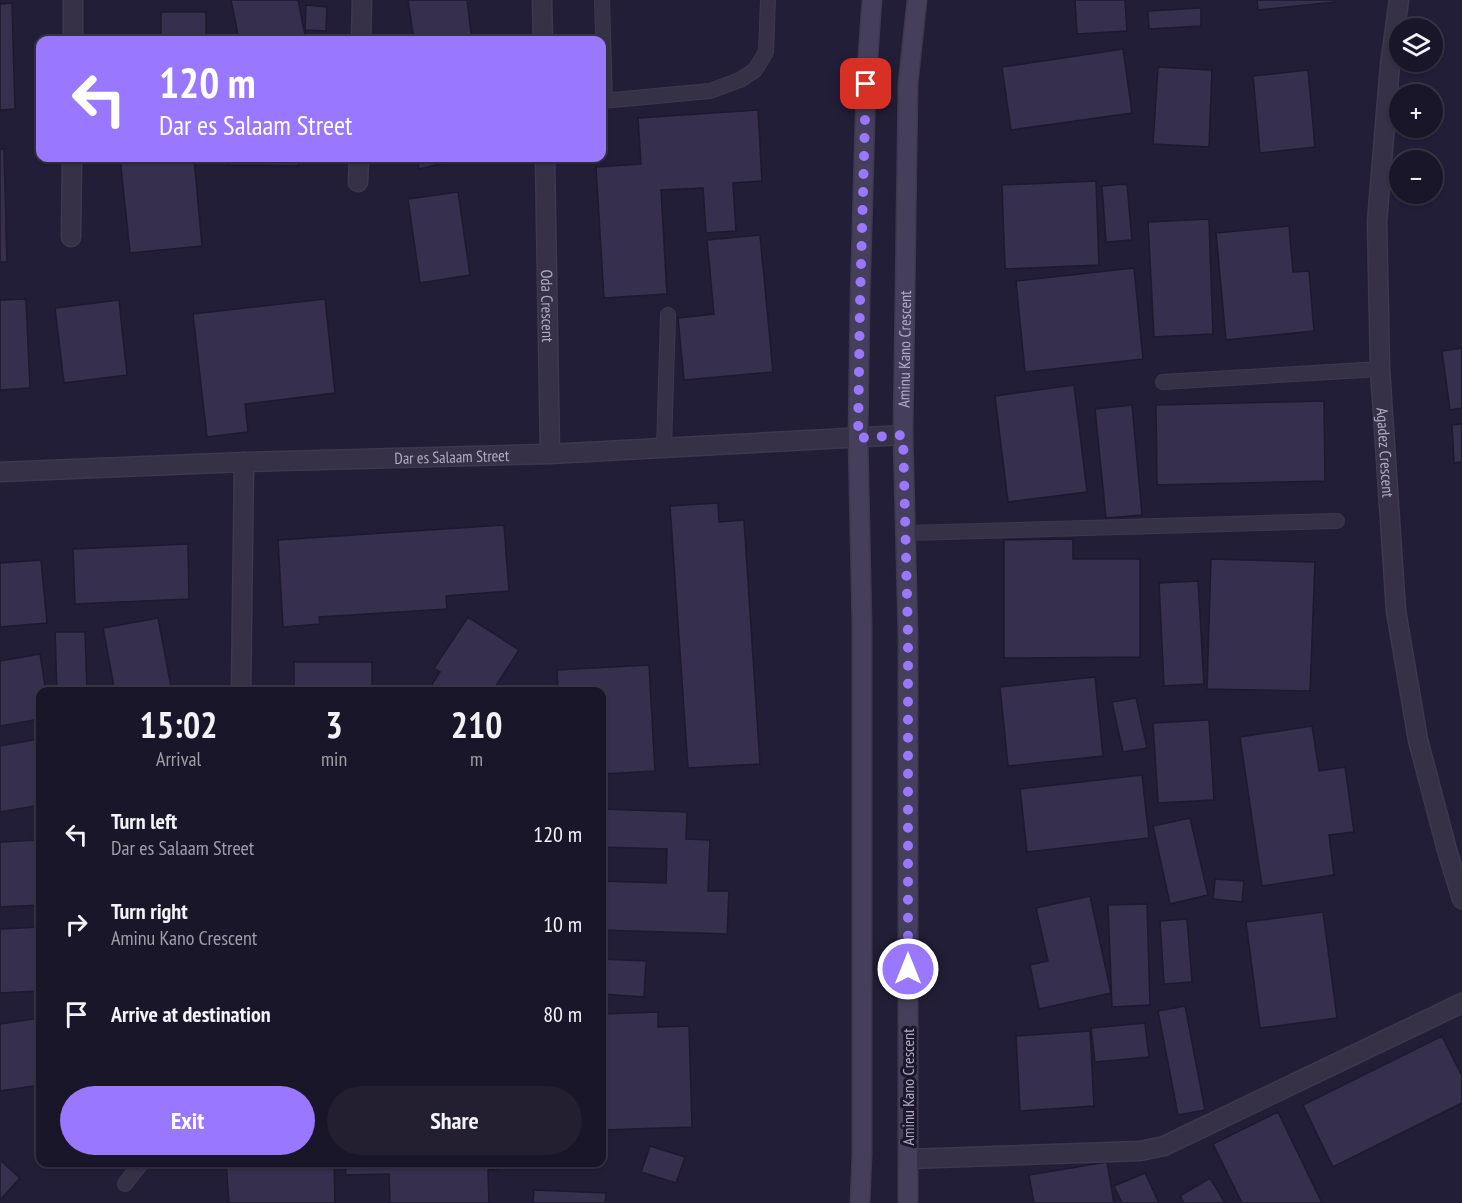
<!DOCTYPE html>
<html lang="en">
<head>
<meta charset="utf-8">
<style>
	body { margin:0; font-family:"PT Sans Narrow",sans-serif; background:#231f31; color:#f1f3f6; height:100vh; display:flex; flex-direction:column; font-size:22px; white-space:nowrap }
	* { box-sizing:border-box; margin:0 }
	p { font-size:20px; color:#9f9fa8 }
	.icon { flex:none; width:33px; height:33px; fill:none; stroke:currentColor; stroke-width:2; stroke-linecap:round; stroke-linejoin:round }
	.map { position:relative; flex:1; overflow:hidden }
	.drawer { position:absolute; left:36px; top:687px; width:570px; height:480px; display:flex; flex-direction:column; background:#1a1629; border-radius:12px; box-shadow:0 2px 4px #0004,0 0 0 2px #383546 }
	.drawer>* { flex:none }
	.top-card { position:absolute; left:36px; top:36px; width:570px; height:126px; border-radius:12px; box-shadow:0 2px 4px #0004,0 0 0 2px #383546; background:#9977fe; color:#fff; overflow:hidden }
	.fabs { position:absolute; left:1389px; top:18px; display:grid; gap:12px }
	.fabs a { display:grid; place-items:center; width:54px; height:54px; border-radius:50%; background:#1a1629; box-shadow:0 2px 4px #0004,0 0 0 2px #383546; font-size:30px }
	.pin { position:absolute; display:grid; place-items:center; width:51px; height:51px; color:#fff; margin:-26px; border-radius:12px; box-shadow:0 3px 9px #0006 }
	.me { position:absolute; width:66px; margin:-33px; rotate:0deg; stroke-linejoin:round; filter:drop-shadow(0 0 4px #0008) }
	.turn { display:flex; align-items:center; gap:21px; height:126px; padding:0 24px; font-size:27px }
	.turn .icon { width:78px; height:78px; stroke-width:2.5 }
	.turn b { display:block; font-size:42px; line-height:51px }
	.eta { display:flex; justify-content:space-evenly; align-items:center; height:102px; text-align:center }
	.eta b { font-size:36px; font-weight:700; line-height:42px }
	.action { display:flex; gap:12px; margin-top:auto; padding:12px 24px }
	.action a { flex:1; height:69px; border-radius:36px; background:#9977fe; color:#fff; font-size:24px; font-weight:700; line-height:69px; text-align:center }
	.action a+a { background:#231f31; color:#f1f3f6 }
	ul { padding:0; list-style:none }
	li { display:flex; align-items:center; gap:18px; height:90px; padding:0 24px }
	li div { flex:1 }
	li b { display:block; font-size:22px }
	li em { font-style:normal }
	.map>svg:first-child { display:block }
	.building { fill:#362f4e; stroke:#1e192e; stroke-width:1.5 }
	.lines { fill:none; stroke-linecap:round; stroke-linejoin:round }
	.lane-casing { stroke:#3d384e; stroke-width:16 }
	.street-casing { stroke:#3d384e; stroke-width:21 }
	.secondary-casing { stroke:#3d384e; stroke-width:21 }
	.lane { stroke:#363147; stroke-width:14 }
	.street { stroke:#363147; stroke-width:18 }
	.secondary { stroke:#463f5b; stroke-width:18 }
	.route { stroke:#9977fe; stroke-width:10; stroke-dasharray:0 18 }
	.labels { text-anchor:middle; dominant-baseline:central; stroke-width:6; stroke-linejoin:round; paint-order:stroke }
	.street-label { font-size:16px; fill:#b2abc5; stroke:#1c172c }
</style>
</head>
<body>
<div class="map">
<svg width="1462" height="1203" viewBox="0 0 1462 1203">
	<rect width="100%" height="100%" fill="#231e37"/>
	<path class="building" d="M231,0H298L306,40H239Z
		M408,0H467L472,40H414Z
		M1075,0H1125L1127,31L1077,34Z
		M1257,0H1335L1336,2L1258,10Z
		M12,3L15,109L0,110V4Z
		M306,5L327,7L326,31L305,30Z
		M1201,8V26L1149,29L1148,11Z
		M161,12H206V40H161Z
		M1123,49L1132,113L1011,130L1002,67Z
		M1158,67L1212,70L1209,147L1153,144Z
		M1308,70L1315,147L1260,153L1253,76Z
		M758,110L762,181L733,183L736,231L706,233L703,188L661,190L667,294L604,298L596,167L641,164L638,118Z
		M0,149H4L7,262H0Z
		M120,158H194L202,246L130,253Z
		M229,158H298V166L229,165Z
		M417,158H464L419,169Z
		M1096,181L1099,265L1005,269L1002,185Z
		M1127,184L1132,240L1106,242L1102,186Z
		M458,192L470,275L420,283L408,199Z
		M1209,219L1213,334L1154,337L1148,222Z
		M1289,226L1293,272L1309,271L1314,331L1226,340L1216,233Z
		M760,235L773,372L684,380L678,318L714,314L707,240Z
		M1134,268L1143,359L1025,372L1016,281Z
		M26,299L30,388L0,390V300Z
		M325,299L335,393L245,404L248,432L207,437L193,314Z
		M119,300L127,375L64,383L55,308Z
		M1462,348V408L1450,410L1442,351Z
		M1074,385L1087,492L1008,502L995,396Z
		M1324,401L1325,481L1157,485L1156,405Z
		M1132,405L1142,515L1106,518L1095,409Z
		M1462,424V462L1454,463L1452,425Z
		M718,503L719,522L744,520L760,764L688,768L670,506Z
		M504,525L509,591L446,596L447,609L319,617L320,624L283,627L278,540Z
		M1073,539V559H1140V657L1004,658V540Z
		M188,544L189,599L75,604L73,549Z
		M1211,559L1315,562L1310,691L1207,689Z
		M41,560L47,623L0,627V563Z
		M1198,581L1204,684L1164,686L1159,583Z
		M468,617L519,650L492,692H427L440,672L434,668Z
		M158,618L172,692H115L103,628Z
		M55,632H85L87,692H57Z
		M40,654L46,692H40V719L0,726V661Z
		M294,662H372V692H294Z
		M649,665L655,771L602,774V692H558L557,670Z
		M1095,677L1103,756L1008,766L1000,687Z
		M1136,698L1147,748L1123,752L1112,702Z
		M1209,720L1214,800L1158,803L1153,723Z
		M1312,726L1319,771L1345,767L1354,832L1329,835L1334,875L1262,886L1240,737Z
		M38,739L40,752V805L0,812V746Z
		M1142,775L1149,838L1027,852L1020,789Z
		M602,809L687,812L686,839L710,840L708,891H729L727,934L602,930V881L666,883L667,849L602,847Z
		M1190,818L1208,895L1170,904L1153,826Z
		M40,840V905L0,907V842Z
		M1215,879L1244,881L1242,902L1213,899Z
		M1090,896L1111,993L1039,1009L1030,965L1048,961L1036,908Z
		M1147,904L1150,1005L1112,1007L1108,905Z
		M1323,912L1337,1018L1260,1028L1246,922Z
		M1187,919L1192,982L1164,984L1160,921Z
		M40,927V991L0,993V929Z
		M602,959L646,961L644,997L602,994Z
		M1185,1006L1205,1110L1178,1115L1158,1011Z
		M658,1012V1027L689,1026L692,1127L602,1130V1014Z
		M40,1018V1085L0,1091V1024Z
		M1145,1023L1149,1057L1095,1062L1091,1028Z
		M1090,1031L1094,1106L1020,1111L1016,1036Z
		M1442,1036L1462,1076V1103L1333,1167L1303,1105Z
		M1278,1112L1322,1203H1242L1213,1144Z
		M650,1146L685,1157L676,1183L641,1172Z
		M0,1160L20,1178L0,1200Z
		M226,1162H334L335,1203H229Z
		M345,1162H500V1169L488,1170L489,1203H390L389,1174L346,1175Z
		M1107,1162L1114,1203H1034L1029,1175Z
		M1145,1173L1159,1203H1122L1114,1186Z
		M1210,1178L1225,1203H1184L1180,1196Z
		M534,1190L606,1193L605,1203H533Z"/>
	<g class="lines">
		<g class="lane-casing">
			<path id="lane" d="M602,0L605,101
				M602,101L710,91L740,80L755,70L766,52L768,0
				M1163,382L1380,369
				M664,448L668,315
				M906,533L1337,521
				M125,1184L142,1162"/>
		</g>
		<g class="street-casing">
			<g id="street">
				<path d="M542,0L543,40"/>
				<path id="s1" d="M1399,0L1390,65L1377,222L1380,369L1396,611L1418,740L1447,850L1462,899"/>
				<path d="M73,40V0"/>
				<path d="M361,40L362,0"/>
				<path id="s2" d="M545,158L550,454"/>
				<path d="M358,182L359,158"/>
				<path d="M71,237L72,158"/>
				<path id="s3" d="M0,472L244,462L550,454L903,435"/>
				<path d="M241,692L244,462"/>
				<path d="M908,1159L1140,1151L1164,1146L1462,1003"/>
			</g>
		</g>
		<g class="secondary-casing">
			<g id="secondary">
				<path d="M860,1203L862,1154V627L858,438L860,301L866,84L872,0"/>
				<path id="s4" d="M908,1203V636L903,435L908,84L917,0"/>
			</g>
		</g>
		<use href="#lane" class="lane"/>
		<use href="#street" class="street"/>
		<use href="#secondary" class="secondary"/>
	</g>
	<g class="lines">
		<path class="route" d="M866,84L860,302L858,438L903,435L908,636V969"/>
	</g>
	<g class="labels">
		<g class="street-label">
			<text stroke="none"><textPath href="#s2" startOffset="148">Oda Crescent</textPath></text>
			<text stroke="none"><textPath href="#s4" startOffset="854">Aminu Kano Crescent</textPath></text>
			<text stroke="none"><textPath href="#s1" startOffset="454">Agadez Crescent</textPath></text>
			<text stroke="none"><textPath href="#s3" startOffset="452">Dar es Salaam Street</textPath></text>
			<text transform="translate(908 1087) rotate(-90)">Aminu Kano Crescent</text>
		</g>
	</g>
</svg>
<div class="fabs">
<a><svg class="icon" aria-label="layers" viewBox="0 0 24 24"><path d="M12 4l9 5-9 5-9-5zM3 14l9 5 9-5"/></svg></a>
<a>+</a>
<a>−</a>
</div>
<div class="pin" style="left:866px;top:84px;background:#d93025"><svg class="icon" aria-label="arrive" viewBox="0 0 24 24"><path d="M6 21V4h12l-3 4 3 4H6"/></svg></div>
<svg class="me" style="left:908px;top:969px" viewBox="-20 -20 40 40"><circle r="17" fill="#9977fe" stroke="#fff" stroke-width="3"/><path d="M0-11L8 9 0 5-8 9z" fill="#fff"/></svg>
<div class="top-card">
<div class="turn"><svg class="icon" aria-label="left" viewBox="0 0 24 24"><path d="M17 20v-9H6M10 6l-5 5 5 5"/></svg><div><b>120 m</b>Dar es Salaam Street</div></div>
</div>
<section class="drawer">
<div class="eta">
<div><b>15:02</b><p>Arrival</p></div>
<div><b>3</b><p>min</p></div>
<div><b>210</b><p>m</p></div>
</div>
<ul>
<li><svg class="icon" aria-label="left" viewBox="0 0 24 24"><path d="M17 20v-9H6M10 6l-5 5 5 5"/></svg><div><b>Turn left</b><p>Dar es Salaam Street</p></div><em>120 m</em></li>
<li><svg class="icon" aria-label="right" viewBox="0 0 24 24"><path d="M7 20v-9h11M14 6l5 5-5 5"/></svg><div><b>Turn right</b><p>Aminu Kano Crescent</p></div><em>10 m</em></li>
<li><svg class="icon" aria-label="arrive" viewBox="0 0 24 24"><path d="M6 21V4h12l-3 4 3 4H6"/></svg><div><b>Arrive at destination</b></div><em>80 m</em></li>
</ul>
<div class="action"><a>Exit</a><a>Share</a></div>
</section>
</div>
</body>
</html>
